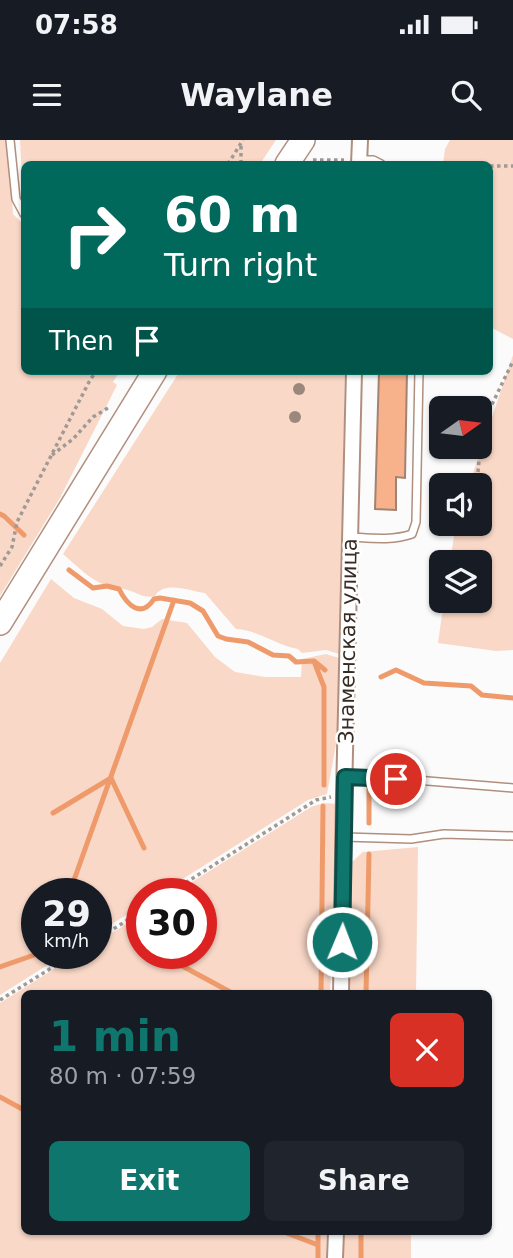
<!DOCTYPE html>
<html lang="en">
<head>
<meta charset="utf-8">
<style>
	body { margin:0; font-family:"DejaVu Sans",sans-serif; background:#20242c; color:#f1f3f6; height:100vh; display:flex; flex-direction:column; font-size:26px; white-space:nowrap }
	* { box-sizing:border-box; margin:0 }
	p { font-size:23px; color:#9ea1a6 }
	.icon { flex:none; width:38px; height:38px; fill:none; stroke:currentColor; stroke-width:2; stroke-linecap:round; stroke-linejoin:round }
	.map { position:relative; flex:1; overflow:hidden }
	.drawer { position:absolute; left:21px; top:850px; width:471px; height:245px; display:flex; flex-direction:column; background:#171b24; border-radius:10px; box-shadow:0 2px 5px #0004 }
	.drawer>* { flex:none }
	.banner { position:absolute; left:21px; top:21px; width:472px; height:214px; border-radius:10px; box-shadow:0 2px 5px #0004; background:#00695c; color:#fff; overflow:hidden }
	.needle { width:46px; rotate:76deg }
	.tools { position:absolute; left:429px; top:256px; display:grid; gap:14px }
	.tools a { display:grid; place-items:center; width:63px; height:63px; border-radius:10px; background:#171b24; box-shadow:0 2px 5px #0004; font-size:35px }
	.speed { position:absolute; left:21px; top:738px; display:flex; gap:14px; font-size:35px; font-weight:700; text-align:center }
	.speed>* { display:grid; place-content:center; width:91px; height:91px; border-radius:50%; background:#171b24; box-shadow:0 2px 5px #0004; line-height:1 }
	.speed small { font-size:18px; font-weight:400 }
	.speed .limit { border:10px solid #d22; background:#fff; color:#111 }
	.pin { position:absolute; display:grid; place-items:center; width:60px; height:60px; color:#fff; margin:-30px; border:4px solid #fff; border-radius:50%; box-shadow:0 2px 7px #0007 }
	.me { position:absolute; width:77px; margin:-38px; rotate:1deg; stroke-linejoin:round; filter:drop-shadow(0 0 5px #0008) }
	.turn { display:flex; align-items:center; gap:24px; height:147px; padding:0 28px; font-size:32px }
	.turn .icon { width:91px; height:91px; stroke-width:2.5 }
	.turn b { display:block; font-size:49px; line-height:60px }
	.then { display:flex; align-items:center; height:66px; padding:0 28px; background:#0003; gap:14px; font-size:26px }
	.round { display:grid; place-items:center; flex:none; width:74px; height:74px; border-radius:10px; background:#20242c }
	.overview { display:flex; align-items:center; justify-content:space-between; height:119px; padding:0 28px }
	h1 { font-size:42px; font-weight:700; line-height:52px; color:#0f766e }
	.primary-button { display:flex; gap:14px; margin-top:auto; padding:14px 28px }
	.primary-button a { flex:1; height:80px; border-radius:10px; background:#0f766e; color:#fff; font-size:28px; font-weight:700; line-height:80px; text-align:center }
	.primary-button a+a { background:#20242c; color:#f1f3f6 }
	.status { display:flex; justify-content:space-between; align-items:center; height:49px; padding:0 35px; background:#171b24; direction:ltr }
	.status svg { height:19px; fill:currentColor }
	header { display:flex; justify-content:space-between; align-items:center; height:91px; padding:0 28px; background:#171b24; font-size:32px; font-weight:700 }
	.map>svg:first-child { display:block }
	.green { fill:#f9d8c7 }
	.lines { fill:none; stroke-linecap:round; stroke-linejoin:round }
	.stream { stroke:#ef9a6a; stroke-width:5 }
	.building { fill:#f7b18b; stroke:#a28271; stroke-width:2 }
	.lane-casing { stroke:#b08f7e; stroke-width:10 }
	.street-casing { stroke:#b08f7e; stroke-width:18 }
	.primary-casing { stroke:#b08f7e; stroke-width:26 }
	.path { stroke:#a09a97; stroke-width:3.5; stroke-dasharray:3.5 3.5; stroke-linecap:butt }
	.lane { stroke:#fff; stroke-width:7 }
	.street { stroke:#fff; stroke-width:14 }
	.primary { stroke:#fff; stroke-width:23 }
	.tree { fill:#9b887c }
	.route-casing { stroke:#0a4d48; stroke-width:18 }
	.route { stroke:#0f766e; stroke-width:12 }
	.labels { text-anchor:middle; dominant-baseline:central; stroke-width:5; stroke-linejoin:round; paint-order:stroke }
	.street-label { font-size:21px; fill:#372a23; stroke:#fff }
</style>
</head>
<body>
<div class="status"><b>07:58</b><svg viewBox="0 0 49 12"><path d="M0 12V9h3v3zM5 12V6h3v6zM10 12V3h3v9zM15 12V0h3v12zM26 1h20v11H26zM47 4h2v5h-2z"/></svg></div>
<header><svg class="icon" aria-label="menu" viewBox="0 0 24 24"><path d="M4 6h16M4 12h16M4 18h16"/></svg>Waylane<svg class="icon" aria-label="search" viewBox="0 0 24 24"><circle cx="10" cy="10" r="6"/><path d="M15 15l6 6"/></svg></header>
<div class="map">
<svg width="513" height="1118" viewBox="0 0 513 1118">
	<rect width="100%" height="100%" fill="#fbfbfb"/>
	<path class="green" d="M0,0H8L13,74L24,85V231H120L113,242L117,245L60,358L0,456Z
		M20,0H276L260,24H24V62L23,58Z
		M450,0H513V199L490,187V24H443L445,9Z
		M513,215V510L496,511L438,503L444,460H480V422H450L456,383H480V345H469Z
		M180,231H345L339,514L326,510L302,513L298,509C276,505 258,490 236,489L205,453C190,451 164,440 155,456C144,459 138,453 128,450C121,448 112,448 105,445C89,439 76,425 63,414Z
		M51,439L74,458L102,469L123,486L144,489L152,487L162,479L187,483L215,517L235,532L265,537H301L302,519L326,514L339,518V588L327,654L308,660L159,754H142V765L96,794V754H37V814H65L0,855V523Z
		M324,663L341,664L337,675L330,854H24V1092H327L326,1118H0V863L78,814H96V803L142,774V814H201V754H173L311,667Z
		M418,707L416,854H349L352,722L363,712Z
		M344,1092H411V1118H343Z"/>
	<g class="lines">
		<path class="stream" d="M0,374L4,376L24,395
			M69,430L93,448L107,446L119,449C127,465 141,479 154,459L160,458L190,463L203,471L218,496L226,499L248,502L273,515L289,516L296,522L314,521L325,530
			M315,524L324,547V645
			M381,537L396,530L424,543L471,546L482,555L513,558
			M53,673L111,638L144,708
			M369,683V647
			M69,754L174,460
			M160,814L234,854
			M0,827L37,814
			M321,854L323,666
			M366,854L369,714
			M0,957L24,970
			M284,1092L318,1105
			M318,1118V1092
			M361,1118V1092"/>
	</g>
	<path class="building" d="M379,231H407L405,338L396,337V370L375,369Z"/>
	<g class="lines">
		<g class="lane-casing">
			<path id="lane" d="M10,0L16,59L24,74
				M359,20H373L381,24
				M350,397C370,398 392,401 412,394L416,382L419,231
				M345,637H379L513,648
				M344,697L411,699L444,694L513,696"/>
		</g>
		<g class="street-casing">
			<path id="street" d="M359,24L360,0
				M341,854L344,655L354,231
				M335,1118L336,1092"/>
		</g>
		<g class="primary-casing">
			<path id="primary" d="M287,24L303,0
				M0,483L155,231"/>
		</g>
		<path class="path" d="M241,6V24
			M313,20H344
			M228,24L243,0
			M490,26H513
			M52,315L73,299L93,277L108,268
			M478,332L482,285L513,221
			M0,426L12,407L17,382L89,242L96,231
			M168,754L316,660L331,657
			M96,800L142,771
			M0,860L74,814"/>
		<use href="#lane" class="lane"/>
		<use href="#street" class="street"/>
		<use href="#primary" class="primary"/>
	</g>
	<g class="tree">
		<circle cx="299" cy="249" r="6"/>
		<circle cx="295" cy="277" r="6"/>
	</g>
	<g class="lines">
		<g class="route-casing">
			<path id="route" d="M342,802L345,637L396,639"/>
		</g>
		<use href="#route" class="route"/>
	</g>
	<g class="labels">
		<g class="street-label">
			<text transform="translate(348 501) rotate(-89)">Знаменская улица</text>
		</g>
	</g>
</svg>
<div class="tools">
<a><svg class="needle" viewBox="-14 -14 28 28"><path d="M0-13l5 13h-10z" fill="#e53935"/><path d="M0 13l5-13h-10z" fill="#9ea1a6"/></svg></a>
<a><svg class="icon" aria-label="sound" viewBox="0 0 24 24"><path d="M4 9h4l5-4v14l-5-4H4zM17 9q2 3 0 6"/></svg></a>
<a><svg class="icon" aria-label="layers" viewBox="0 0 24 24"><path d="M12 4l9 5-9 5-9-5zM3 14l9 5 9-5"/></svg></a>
</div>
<div class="speed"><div>29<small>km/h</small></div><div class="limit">30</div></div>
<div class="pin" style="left:396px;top:639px;background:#d93025"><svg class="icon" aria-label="arrive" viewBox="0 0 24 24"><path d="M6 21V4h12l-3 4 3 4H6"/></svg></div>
<svg class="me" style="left:342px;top:802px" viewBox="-20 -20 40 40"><circle r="17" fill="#0f766e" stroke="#fff" stroke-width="3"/><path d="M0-11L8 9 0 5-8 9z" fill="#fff"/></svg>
<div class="banner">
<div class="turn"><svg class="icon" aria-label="right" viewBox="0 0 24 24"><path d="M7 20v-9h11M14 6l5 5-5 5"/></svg><div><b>60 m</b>Turn right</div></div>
<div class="then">Then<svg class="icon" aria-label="arrive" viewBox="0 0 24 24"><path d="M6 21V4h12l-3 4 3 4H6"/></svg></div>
</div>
<section class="drawer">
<div class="overview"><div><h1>1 min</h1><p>80 m · 07:59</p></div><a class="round" style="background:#d93025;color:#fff"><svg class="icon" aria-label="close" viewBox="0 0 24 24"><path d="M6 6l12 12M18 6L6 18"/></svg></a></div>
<div class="primary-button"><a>Exit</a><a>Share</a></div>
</section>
</div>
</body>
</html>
